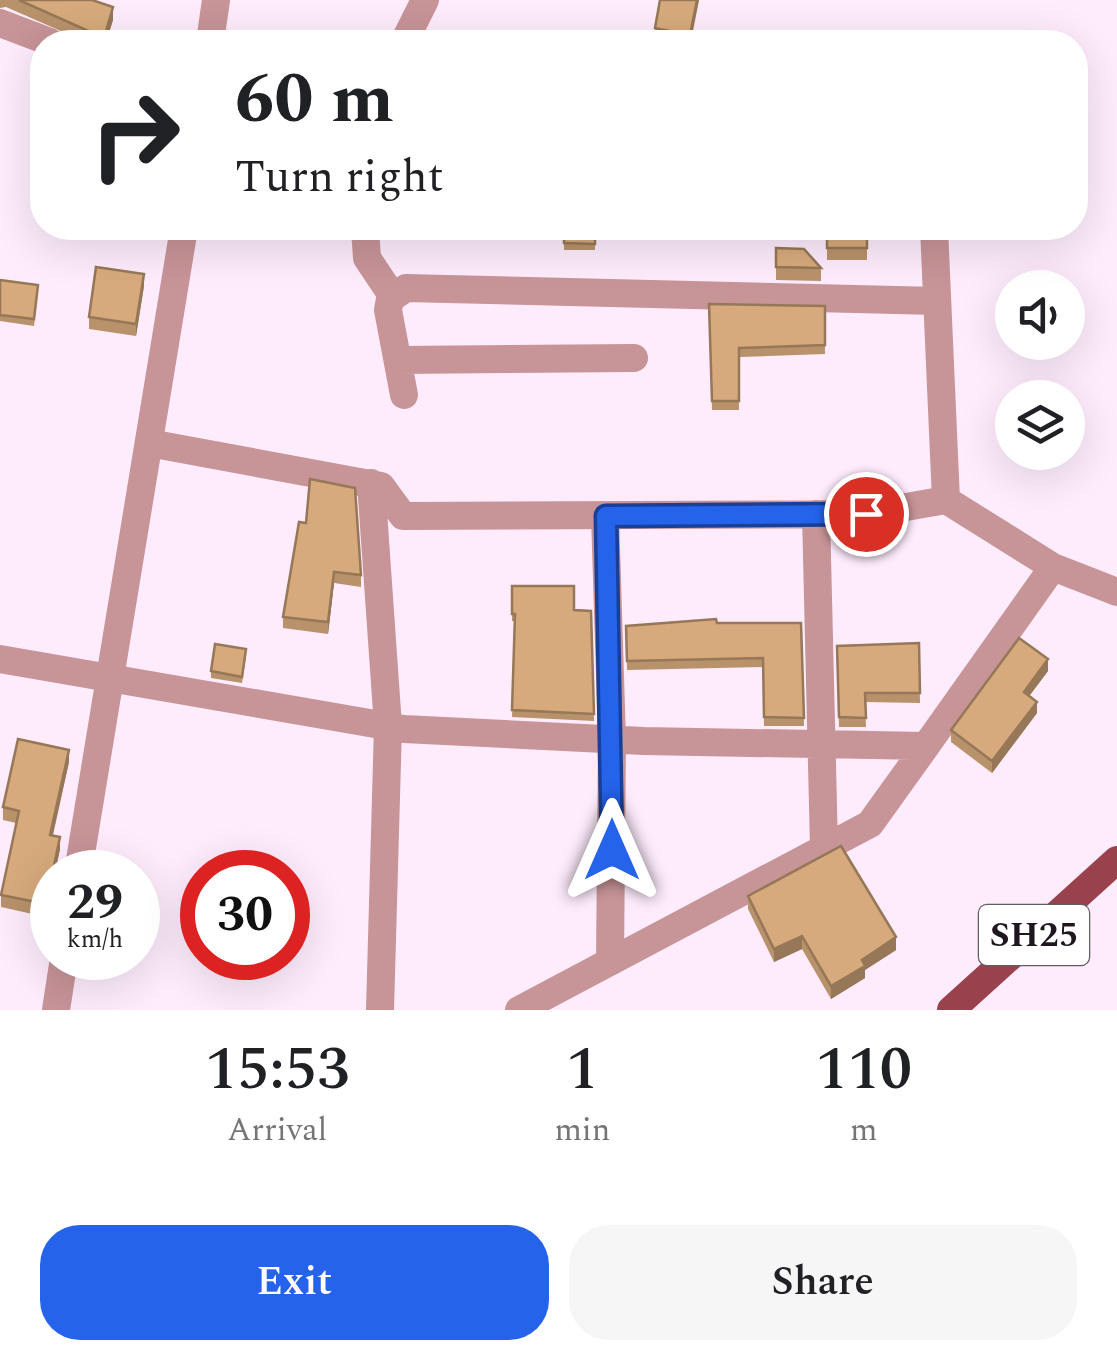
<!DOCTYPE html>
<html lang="en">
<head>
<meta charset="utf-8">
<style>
	body { margin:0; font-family:Spectral,serif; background:#f6f6f6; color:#202124; height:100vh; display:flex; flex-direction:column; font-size:38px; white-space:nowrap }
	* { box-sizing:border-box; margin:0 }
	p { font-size:32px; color:#757577 }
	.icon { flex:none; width:55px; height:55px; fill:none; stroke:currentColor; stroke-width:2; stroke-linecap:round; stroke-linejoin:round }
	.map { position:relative; height:1010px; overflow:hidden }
	.details { display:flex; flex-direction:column; background:#fff; flex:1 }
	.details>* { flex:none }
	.banner { position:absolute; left:30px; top:30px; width:1058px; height:210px; border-radius:40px; box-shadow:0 10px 40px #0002; background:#fff; color:#202124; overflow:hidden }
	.controls { position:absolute; left:995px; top:270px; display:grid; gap:20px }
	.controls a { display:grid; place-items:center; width:90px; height:90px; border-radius:50%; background:#fff; box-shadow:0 10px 40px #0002; font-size:50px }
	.speed { position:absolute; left:30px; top:850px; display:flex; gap:20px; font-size:50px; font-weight:700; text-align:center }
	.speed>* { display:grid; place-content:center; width:130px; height:130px; border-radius:50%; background:#fff; box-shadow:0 10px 40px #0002; line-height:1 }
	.speed small { font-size:25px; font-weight:400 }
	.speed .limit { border:15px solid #d22; background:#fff; color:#111 }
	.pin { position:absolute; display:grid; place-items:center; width:85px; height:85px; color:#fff; margin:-42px; border:5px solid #fff; border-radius:50%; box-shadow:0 2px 10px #0007 }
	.me { position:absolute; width:110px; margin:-55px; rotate:0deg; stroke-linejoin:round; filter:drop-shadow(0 0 8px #0008) }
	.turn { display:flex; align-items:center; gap:35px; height:210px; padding:0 40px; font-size:45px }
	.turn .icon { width:130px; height:130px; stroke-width:2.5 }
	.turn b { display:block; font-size:70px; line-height:85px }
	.eta { display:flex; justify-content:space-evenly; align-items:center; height:170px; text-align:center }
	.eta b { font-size:60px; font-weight:600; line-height:70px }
	.primary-button { display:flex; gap:20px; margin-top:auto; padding:20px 40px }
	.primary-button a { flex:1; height:115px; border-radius:40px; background:#2563eb; color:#fff; font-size:40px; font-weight:600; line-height:115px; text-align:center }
	.primary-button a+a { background:#f6f6f6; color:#202124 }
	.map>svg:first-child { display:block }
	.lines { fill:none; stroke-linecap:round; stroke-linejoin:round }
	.minor { stroke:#c79498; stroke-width:28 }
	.primary { stroke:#9a414e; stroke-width:28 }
	.wall { fill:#b8926b }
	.shaded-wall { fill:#967757 }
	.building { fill:#d6aa7c; stroke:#967757; stroke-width:2.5 }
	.route-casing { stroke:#184099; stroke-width:25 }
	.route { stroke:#2563eb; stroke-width:18 }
	.labels { text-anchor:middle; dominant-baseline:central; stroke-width:10; stroke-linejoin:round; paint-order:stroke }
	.shield { fill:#fff; stroke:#635c63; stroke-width:2.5 }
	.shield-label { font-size:35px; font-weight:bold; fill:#201620 }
</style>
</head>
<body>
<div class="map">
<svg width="1117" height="1010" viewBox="0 0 1117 1010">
	<rect width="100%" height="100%" fill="#feecfd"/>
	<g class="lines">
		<path class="minor" d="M0,23L50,42
			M210,42L216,0
			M404,42L425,0
			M365,228L367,258L393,297
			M934,228L946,500
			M398,360L634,358
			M404,395L388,310L390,299L406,288L937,301
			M149,443L381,486L403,516L866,514L946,500L1053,567L1117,592
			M371,483L388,726L380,1010
			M816,514L824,848
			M605,516L612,740L610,961
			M0,659L404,729L644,741L926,746L1053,567
			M78,872L184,228
			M56,1010L64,958
			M519,1010L870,824L926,746"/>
		<path class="primary" d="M951,1010L1117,860"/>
	</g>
	<path class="wall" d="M0,0H92L113,20L106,42H86L6,7L0,8Z
		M660,0H699L691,42H665L655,40V28Z
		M564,228H595V250H564Z
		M827,228H867V260H827Z
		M776,248L821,268V281L776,280Z
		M0,280L38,292L34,326L0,321Z
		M144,286L136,336L89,329V317Z
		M709,304L825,306V354L739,357V410H712Z
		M306,523L361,575V587L334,583L328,634L283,628V617Z
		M512,586L574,610L591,611L594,721L512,717L515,621H512Z
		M717,623H801L804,726H764L763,667L627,670L626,626Z
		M919,643L920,703L865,702L866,727H839L837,646Z
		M246,656L242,683L211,678V671Z
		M1048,671L1029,696L1037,713L992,773L951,742V730Z
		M69,762L53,835L60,849L55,872H52L46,917L1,907V895L16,823L3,820V807Z
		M748,896L896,950L865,970V978L831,999L802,949L774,962L748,909Z"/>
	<path class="shaded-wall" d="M697,0H699L690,42V35Z
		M113,7V20L106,42H104Z
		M144,274V286L136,336V324Z
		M334,572V583L328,634V622Z
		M1048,659V671L1024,703V692Z
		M1037,702V713L992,773V761Z
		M69,750V762L50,847V835Z
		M60,837V849L55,872H52V885L46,917V904Z
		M802,936V949L774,962V949Z
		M896,937V950L865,970V978L831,999V986L862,960Z"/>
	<path class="building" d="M19,0H92L113,7L104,38Z
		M660,0H697L690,35L655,28Z
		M564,228H595V244L564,243Z
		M827,228H867V248H827Z
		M776,248L804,249L821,268L776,267Z
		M96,267L144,274L136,324L89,317Z
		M0,280L38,285L34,319L0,315Z
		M709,304L825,306V345L739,348V401H712Z
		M310,479L355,488L361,575L334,572L328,622L283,617L299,522L306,523Z
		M512,586H574V610L591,611L594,714L512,710L515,614H512Z
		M716,619L717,623H801L804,718L764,717L763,658L627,661L626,626Z
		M1019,638L1048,659L1024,692L1037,702L992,761L951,730Z
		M919,643L920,693H865L866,718L839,717L837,646Z
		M215,644L246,649L242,677L211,671Z
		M18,739L69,750L50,835L60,837L46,904L1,895L19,811L3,807Z
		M841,846L896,937L862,960L865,966L831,986L802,936L774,949L748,896Z"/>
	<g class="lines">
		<g class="route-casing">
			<path id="route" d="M612,850L606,516L866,514"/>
		</g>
		<use href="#route" class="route"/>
	</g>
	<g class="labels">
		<rect class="shield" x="979" y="905" width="110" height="60" rx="8"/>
		<g class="shield-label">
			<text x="1034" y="935">SH25</text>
		</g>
	</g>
</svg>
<div class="controls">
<a><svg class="icon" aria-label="sound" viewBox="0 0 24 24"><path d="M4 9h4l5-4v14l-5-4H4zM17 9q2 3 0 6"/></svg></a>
<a><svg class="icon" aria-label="layers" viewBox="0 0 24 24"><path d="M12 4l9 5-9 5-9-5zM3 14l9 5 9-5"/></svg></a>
</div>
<div class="speed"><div>29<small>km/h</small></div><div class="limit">30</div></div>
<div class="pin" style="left:866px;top:514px;background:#d93025"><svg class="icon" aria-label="arrive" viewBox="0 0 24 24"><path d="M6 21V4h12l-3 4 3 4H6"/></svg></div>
<svg class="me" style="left:612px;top:850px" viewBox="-20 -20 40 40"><path d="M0-17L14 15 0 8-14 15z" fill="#2563eb" stroke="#fff" stroke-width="4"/></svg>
<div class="banner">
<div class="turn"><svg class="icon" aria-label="right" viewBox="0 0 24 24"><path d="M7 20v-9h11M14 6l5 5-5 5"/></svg><div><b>60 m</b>Turn right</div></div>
</div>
</div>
<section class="details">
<div class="eta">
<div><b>15:53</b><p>Arrival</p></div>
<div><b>1</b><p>min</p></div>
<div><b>110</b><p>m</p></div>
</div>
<div class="primary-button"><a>Exit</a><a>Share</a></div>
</section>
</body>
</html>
